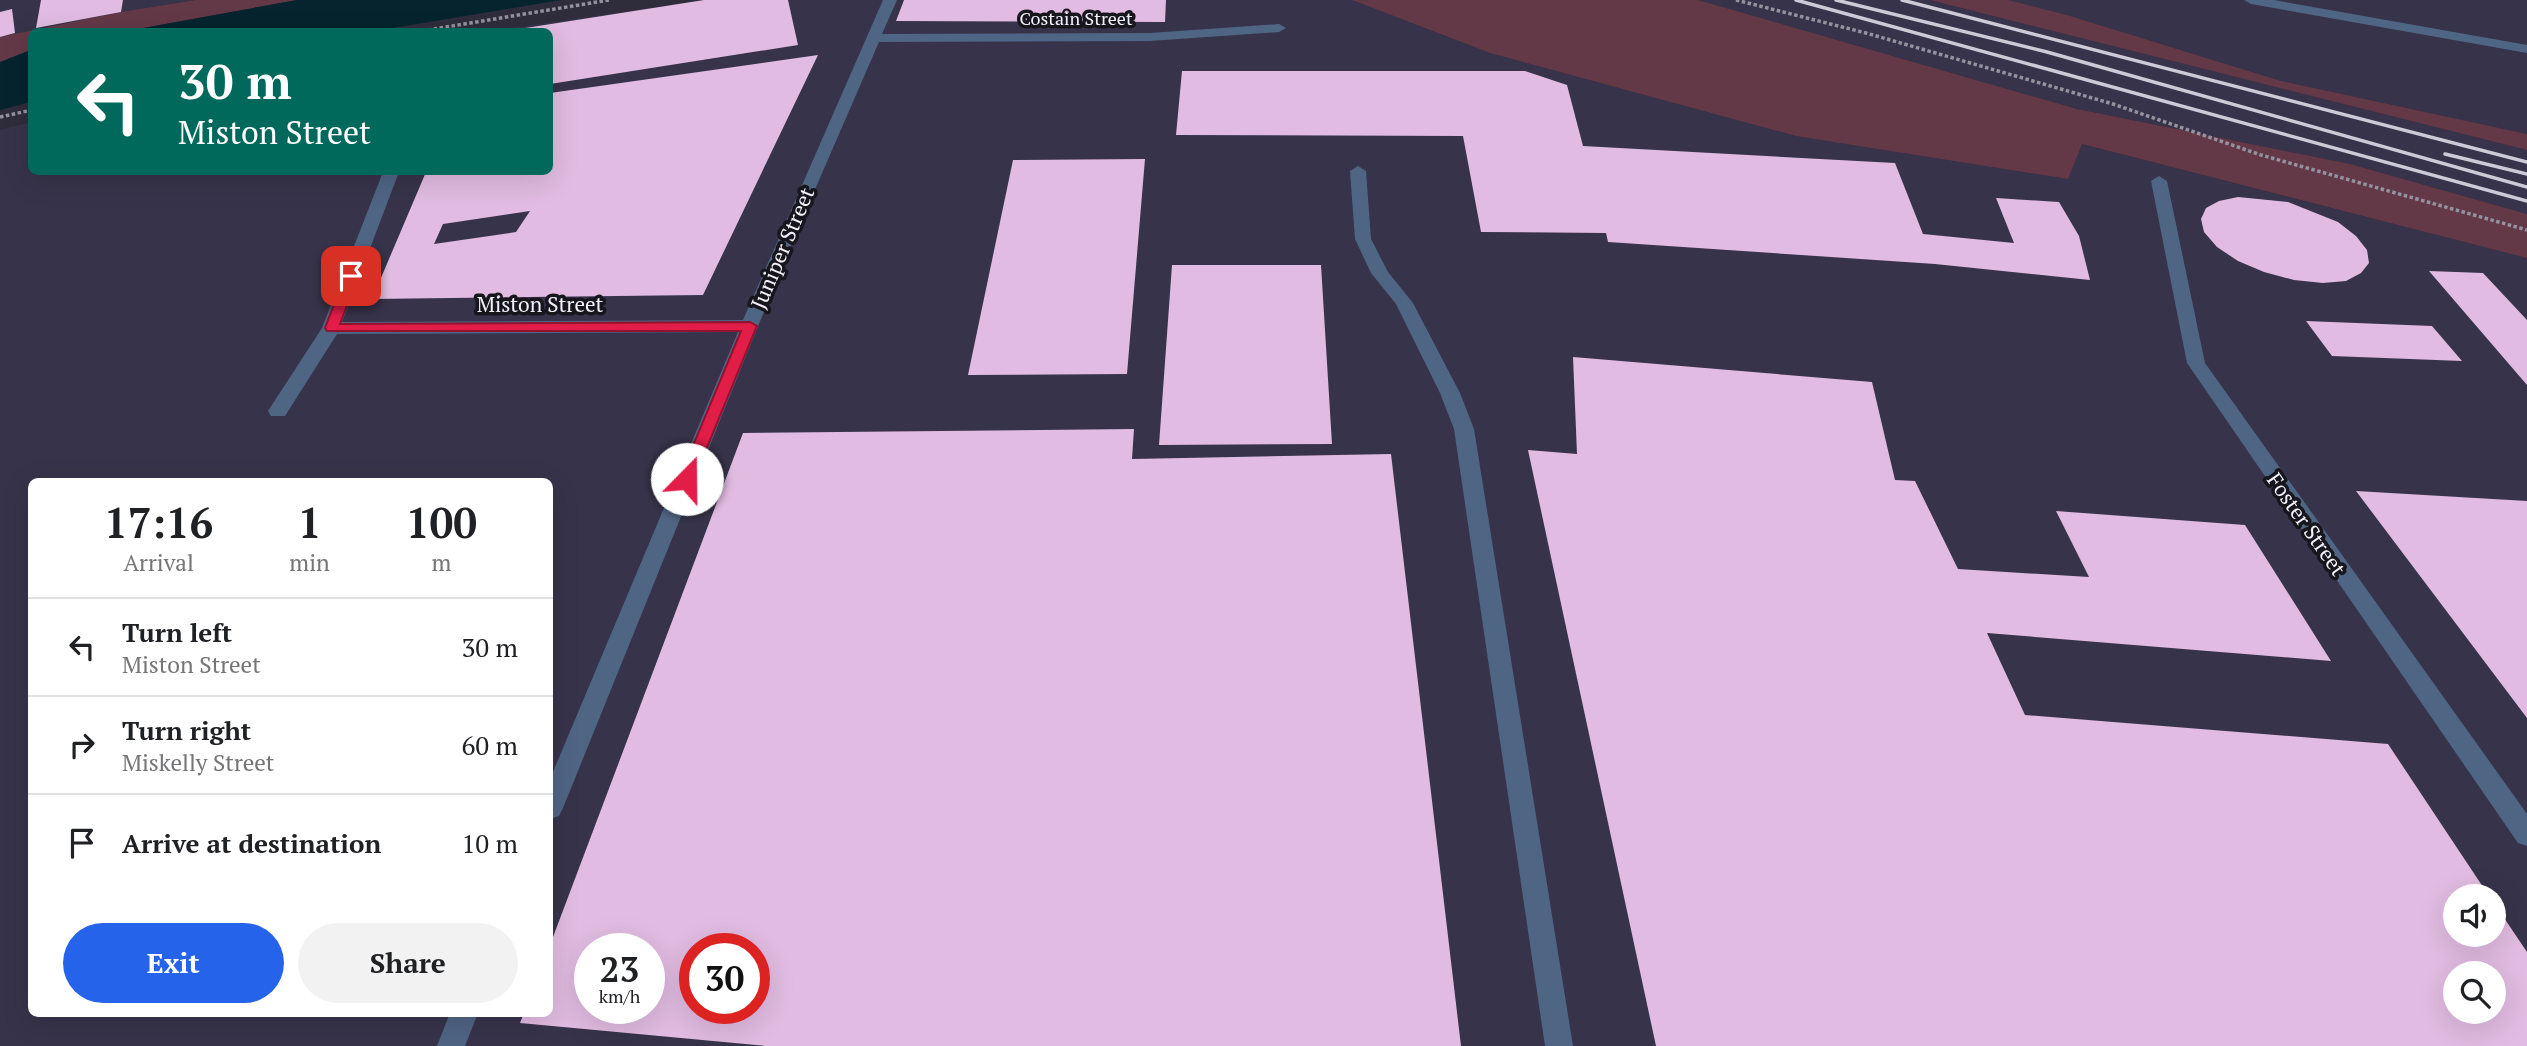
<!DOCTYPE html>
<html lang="en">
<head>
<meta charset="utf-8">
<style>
	body { margin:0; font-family:"PT Serif",serif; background:#f2f2f2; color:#202124; height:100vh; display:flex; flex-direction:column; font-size:26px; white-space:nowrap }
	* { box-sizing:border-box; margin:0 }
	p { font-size:23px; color:#757577 }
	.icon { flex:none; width:38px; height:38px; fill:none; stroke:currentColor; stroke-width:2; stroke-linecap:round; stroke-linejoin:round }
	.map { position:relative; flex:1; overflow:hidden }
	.sheet { position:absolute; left:28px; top:478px; width:525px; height:539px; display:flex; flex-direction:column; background:#fff; border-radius:10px; box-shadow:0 7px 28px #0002 }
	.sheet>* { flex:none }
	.banner { position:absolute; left:28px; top:28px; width:525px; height:147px; border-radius:10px; box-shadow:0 7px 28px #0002; background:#00695c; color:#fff; overflow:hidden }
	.tools { position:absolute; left:2443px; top:884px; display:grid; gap:14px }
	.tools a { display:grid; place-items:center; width:63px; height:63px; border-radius:50%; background:#fff; box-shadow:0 7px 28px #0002; font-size:35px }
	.speed { position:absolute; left:574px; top:933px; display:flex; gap:14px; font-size:35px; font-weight:700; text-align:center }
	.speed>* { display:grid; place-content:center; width:91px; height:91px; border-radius:50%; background:#fff; box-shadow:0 7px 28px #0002; line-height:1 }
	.speed small { font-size:18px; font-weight:400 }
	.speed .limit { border:10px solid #d22; background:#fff; color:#111 }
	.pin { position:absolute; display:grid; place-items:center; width:60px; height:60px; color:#fff; margin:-30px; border-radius:14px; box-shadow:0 4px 10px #0006 }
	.me { position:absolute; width:77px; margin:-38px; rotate:22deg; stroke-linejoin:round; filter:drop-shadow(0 0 5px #0008) }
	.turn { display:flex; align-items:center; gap:24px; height:147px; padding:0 35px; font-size:32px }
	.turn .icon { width:91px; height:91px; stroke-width:2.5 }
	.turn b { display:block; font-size:49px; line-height:60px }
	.eta { display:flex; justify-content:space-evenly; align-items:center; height:119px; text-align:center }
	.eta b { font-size:42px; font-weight:800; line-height:49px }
	.action { display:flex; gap:14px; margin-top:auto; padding:14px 35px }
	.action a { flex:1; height:80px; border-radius:42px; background:#2563eb; color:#fff; font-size:28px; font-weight:800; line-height:80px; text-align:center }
	.action a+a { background:#f2f2f2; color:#202124 }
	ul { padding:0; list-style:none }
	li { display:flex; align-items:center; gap:21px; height:98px; padding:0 35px; border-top:2px solid #e0e0e0 }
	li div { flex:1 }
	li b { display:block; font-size:26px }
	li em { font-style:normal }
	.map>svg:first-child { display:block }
	.built { fill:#37334a; fill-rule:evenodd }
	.green { fill:#643947 }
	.water { fill:#05242e }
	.building { fill:#e1bbe1; fill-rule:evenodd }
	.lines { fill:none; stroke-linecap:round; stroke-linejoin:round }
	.path { stroke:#94929f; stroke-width:3.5; stroke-dasharray:3.5 2.5; stroke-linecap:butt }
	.minor { fill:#4f6584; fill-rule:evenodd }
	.rail { stroke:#cccad6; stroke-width:3.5 }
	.route { fill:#e11d48; stroke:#92132f; stroke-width:2 }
	.labels { text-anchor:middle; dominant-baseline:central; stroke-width:7; stroke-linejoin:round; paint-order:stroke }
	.far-street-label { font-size:18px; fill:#f2f0fb; stroke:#17161d }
	.street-label { font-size:21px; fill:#f2f0fb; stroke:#17161d }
</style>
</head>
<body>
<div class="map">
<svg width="2527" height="1046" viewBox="0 0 2527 1046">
	<rect width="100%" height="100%" fill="#2f2c3c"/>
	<path class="built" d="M0,0H196L121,12L0,37Z
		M704,0H1352L1490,53L1796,136L2068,179L2081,144L2527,258V1046H0V130L31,122L32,172H550V32L490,31ZM32,481H550V1013H32ZM2455,896H2494V934H2455ZM590,948H649V1008H590ZM695,948H754V1008H695ZM2455,973H2494V1012H2455Z
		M1698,0H1930L2527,150V214L2350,164L2077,109Z
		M2008,0H2527V134L2281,81L2067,15Z"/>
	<path class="green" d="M196,0H297L127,31L32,32L31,50L0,62V37L121,12Z
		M1352,0H1698L2077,109L2350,164L2527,214V258L2082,144L2068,179L1796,136L1490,53Z
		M1930,0H2008L2067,15L2281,81L2527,134V150Z"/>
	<path class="water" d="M297,0H561L375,31H127Z
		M31,50V102L0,110V62Z"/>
	<path class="building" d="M41,0H123L121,12L36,28Z
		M704,0H788L798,45L550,84V32H500Z
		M904,0H1166L1165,22L896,21Z
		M12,9L15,33L0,37V12Z
		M818,55L703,295L372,299L426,172H550V93ZM530,211L516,232L434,244L443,224Z
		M1182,71H1525L1567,85L1583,146L1895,163L1923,234L2014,243L1996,198L2059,202L2079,236L2090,280L1935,264L1608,242L1606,233L1481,232L1463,136L1176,135Z
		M1145,159L1127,374L968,375L1013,160Z
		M2238,197L2288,202L2338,222L2356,236L2367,250L2369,263L2361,273L2346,281L2323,283L2294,280L2264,272L2238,261L2217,247L2204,232L2201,219L2206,208L2219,201Z
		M1172,265H1321L1332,444L1159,445Z
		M2429,271L2483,273L2527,320V385Z
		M2306,321L2432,326L2462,361L2332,356Z
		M1573,357L1872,382L1895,480L1915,481L1958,569L2089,577L2056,511L2245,525L2331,661L1987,633L2025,715L2388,744L2489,896H2455V934H2494V903L2527,952V1046H1656L1528,450L1577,454ZM2455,973H2494V1012H2455Z
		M1134,429L1132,459L1391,454L1461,1046H766L520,1023L524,1013H550V945L743,433ZM590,948H649V1008H590ZM695,948H754V1008H695Z
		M2356,491L2527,501V718Z"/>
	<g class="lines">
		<path class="path" d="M1736,0L1866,33L2113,104L2261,155L2527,230
			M416,32L609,0
			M0,117L32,110"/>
		<path class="minor" d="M883,0H897L882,34L1150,33L1279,24L1286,28L1279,32L1150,41L879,42L793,240L563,808L559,816L550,819V779L738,332L337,334L285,416H271L268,411L322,328L383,172H399L342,322L743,320Z
			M2244,0H2274L2527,45V53L2251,4Z
			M1358,166L1366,171L1371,239L1388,272L1413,303L1460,393L1474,429L1573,1046H1545L1454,429L1440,393L1396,304L1371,273L1355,239L1350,171Z
			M2159,176L2167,181L2205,363L2527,814V846L2518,843L2187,363L2151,181Z
			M450,1013H478L465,1046H437Z"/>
		<path class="rail" d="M1796,0L2527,201
			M1836,0L2047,52L2527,187
			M1902,0L2527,162
			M2445,154L2527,174"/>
	</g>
	<path class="route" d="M351,272L358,276L340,324L750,322L757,326L694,479L687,484L679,479L741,331H327L325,328L345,276Z"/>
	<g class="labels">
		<g class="far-street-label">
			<text x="1076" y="18">Costain Street</text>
		</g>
		<g class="street-label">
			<text transform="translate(782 248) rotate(-67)">Juniper Street</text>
			<text x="540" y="304">Miston Street</text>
			<text transform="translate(2307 524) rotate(55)">Foster Street</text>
		</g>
	</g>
</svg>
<div class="tools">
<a><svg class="icon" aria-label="sound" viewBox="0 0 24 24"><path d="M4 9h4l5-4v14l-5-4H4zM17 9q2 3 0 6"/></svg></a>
<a><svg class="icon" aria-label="search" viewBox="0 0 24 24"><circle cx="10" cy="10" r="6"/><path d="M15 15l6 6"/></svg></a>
</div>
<div class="speed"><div>23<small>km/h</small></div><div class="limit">30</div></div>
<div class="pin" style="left:351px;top:276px;background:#d93025"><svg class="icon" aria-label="arrive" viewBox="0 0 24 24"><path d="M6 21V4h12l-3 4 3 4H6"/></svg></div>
<svg class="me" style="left:687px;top:479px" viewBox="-20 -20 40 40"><circle r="19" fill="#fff"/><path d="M0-13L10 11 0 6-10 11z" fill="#e11d48"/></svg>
<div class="banner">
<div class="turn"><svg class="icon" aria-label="left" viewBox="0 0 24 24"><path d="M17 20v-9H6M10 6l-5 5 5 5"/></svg><div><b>30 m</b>Miston Street</div></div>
</div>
<section class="sheet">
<div class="eta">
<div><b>17:16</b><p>Arrival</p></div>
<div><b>1</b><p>min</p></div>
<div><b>100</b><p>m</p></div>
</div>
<ul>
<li><svg class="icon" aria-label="left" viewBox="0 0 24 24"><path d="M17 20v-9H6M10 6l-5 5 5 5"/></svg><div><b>Turn left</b><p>Miston Street</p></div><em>30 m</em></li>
<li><svg class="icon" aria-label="right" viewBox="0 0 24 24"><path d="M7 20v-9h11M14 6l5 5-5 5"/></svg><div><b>Turn right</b><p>Miskelly Street</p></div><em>60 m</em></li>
<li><svg class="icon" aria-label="arrive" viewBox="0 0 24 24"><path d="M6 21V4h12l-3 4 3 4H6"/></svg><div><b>Arrive at destination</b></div><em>10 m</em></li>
</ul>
<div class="action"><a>Exit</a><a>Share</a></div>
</section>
</div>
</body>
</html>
